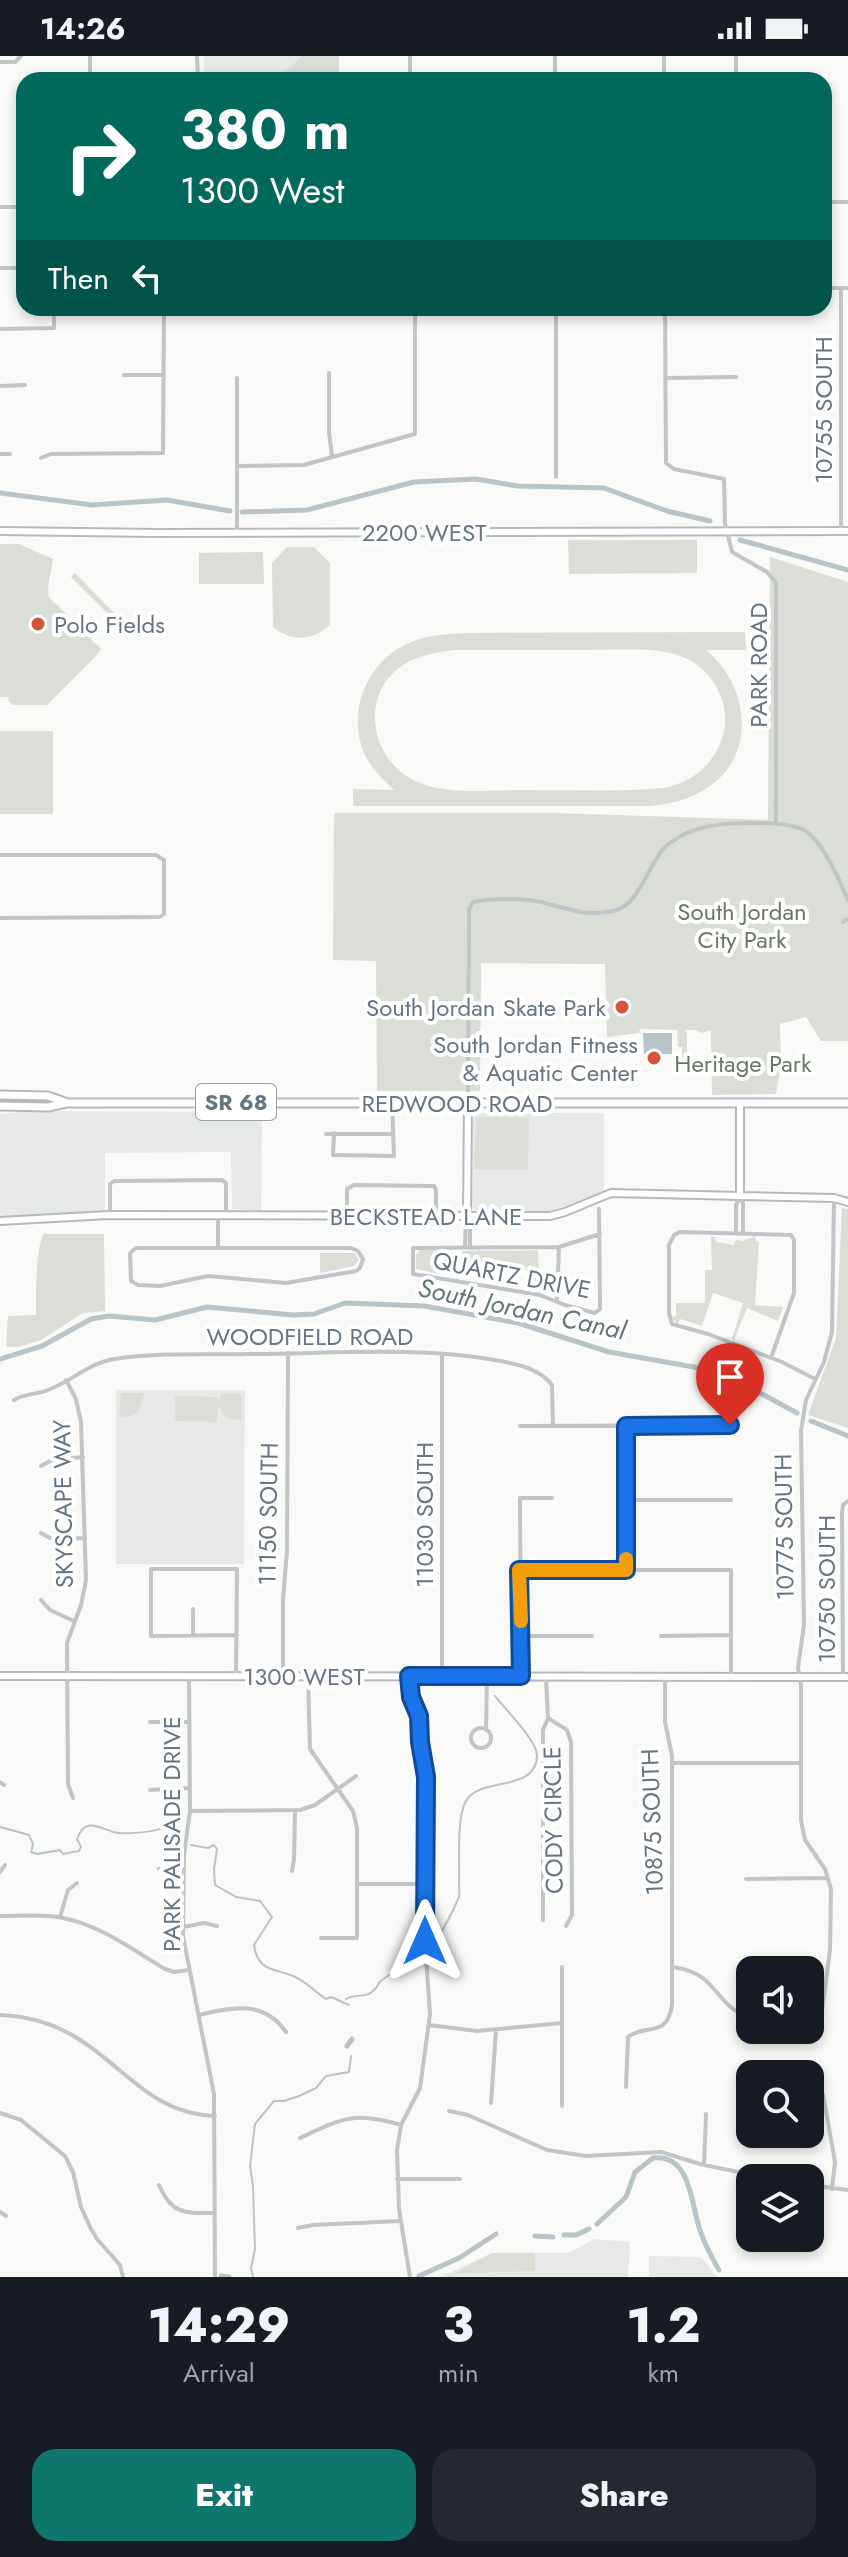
<!DOCTYPE html>
<html lang="en">
<head>
<meta charset="utf-8">
<style>
	body { margin:0; font-family:Jost,sans-serif; background:#242831; color:#f1f3f6; height:100vh; display:flex; flex-direction:column; font-size:30px; white-space:nowrap }
	* { box-sizing:border-box; margin:0 }
	p { font-size:26px; color:#9ea1a6 }
	.icon { flex:none; width:44px; height:44px; fill:none; stroke:currentColor; stroke-width:2; stroke-linecap:round; stroke-linejoin:round }
	.map { position:relative; height:2221px; overflow:hidden }
	.sheet { display:flex; flex-direction:column; background:#171b24; flex:1 }
	.sheet>* { flex:none }
	.banner { position:absolute; left:16px; top:16px; width:816px; height:244px; border-radius:24px; box-shadow:0 4px 12px #0003; background:#00695c; color:#fff; overflow:hidden }
	.fabs { position:absolute; left:736px; top:1900px; display:grid; gap:16px }
	.fabs a { display:grid; place-items:center; width:88px; height:88px; border-radius:16px; background:#171b24; box-shadow:0 4px 12px #0003; font-size:40px }
	.pin { position:absolute; display:grid; place-items:center; width:68px; height:68px; color:#fff; margin:-82px -34px; border-radius:50% 50% 50% 0; rotate:-45deg; box-shadow:0 0 8px #0007 }
	.pin .icon { rotate:45deg }
	.me { position:absolute; width:88px; margin:-44px; rotate:0deg; stroke-linejoin:round; filter:drop-shadow(0 0 6px #0008) }
	.turn { display:flex; align-items:center; gap:28px; height:168px; padding:0 32px; font-size:36px }
	.turn .icon { width:104px; height:104px; stroke-width:2.5 }
	.turn b { display:block; font-size:56px; line-height:68px }
	.then { display:flex; align-items:center; height:76px; padding:0 32px; background:#0003; gap:16px; font-size:30px }
	.eta { display:flex; justify-content:space-evenly; align-items:center; height:136px; text-align:center }
	.eta b { font-size:48px; font-weight:800; line-height:56px }
	.cta { display:flex; gap:16px; margin-top:auto; padding:16px 32px }
	.cta a { flex:1; height:92px; border-radius:24px; background:#0f766e; color:#fff; font-size:32px; font-weight:800; line-height:92px; text-align:center }
	.cta a+a { background:#242831; color:#f1f3f6 }
	.status { display:flex; justify-content:space-between; align-items:center; height:56px; padding:0 40px; background:#171b24; direction:ltr }
	.status svg { height:22px; fill:currentColor }
	.map>svg:first-child { display:block }
	.built { fill:#e7e8e8 }
	.green { fill:#daded7; fill-rule:evenodd }
	.water { fill:#b8c4c7 }
	.lines { fill:none; stroke-linecap:round; stroke-linejoin:round }
	.stream { stroke:#b8c4c7; stroke-width:2 }
	.canal { stroke:#b8c4c7; stroke-width:5 }
	.secondary-casing { stroke:#b3b9bd; stroke-width:10 }
	.primary-casing { stroke:#b4b9bd; stroke-width:11 }
	.street { stroke:#c1c5c8; stroke-width:4 }
	.secondary { stroke:#fff; stroke-width:6 }
	.primary { stroke:#fff; stroke-width:7 }
	.route-casing { stroke:#114b97; stroke-width:20 }
	.route { stroke:#1a73e8; stroke-width:14 }
	.slow { stroke:#f59e0b; stroke-width:14 }
	.poi-dot { fill:#d6543a; stroke:#fff; stroke-width:3 }
	.labels { text-anchor:middle; dominant-baseline:central; stroke-width:8; stroke-linejoin:round; paint-order:stroke }
	.shield { fill:#fff; stroke:#949fa6; stroke-width:2 }
	.shield-label { font-size:22px; font-weight:bold; fill:#667680 }
	.street-label { font-size:24px; fill:#667680; stroke:#fff }
	.poi-label { font-size:24px; fill:#667680; stroke:#fff; text-anchor:end }
	.park-label { font-size:24px; fill:#697865; stroke:#fff }
	.water-label { font-size:26px; font-style:italic; fill:#617579; stroke:#fff }
</style>
</head>
<body>
<div class="status"><b>14:26</b><svg viewBox="0 0 49 12"><path d="M0 12V9h3v3zM5 12V6h3v6zM10 12V3h3v9zM15 12V0h3v12zM26 1h20v11H26zM47 4h2v5h-2z"/></svg></div>
<div class="map">
<svg width="848" height="2221" viewBox="0 0 848 2221">
	<rect width="100%" height="100%" fill="#f9f9f7"/>
	<path class="built" d="M204,0H339V24H204Z
		M27,1055L262,1056L261,1155L232,1153L231,1096L105,1097V1155L53,1160H0V1058Z
		M479,1057H604V1135L566,1150L545,1156L476,1155L473,1152L472,1145L473,1063Z
		M116,1334H245L244,1508H116Z
		M594,2183L630,2186L628,2221H440L492,2197H569Z
		M649,2200L701,2201L717,2221H649Z"/>
	<path class="green" d="M302,0H339V24H231V18H283Z
		M568,484H697V517L569,518Z
		M0,488H19L53,503C52,515 46,531 49,541L101,593L98,598L47,649H14L9,646L8,641H0Z
		M287,491H314L330,507V569C312,585 292,586 273,571L272,507Z
		M263,496L264,528H199V497Z
		M770,501L848,526V985H821L806,961L780,968L781,1009L776,1038L712,1039L711,974L701,977L695,974H684L687,977V1001H682V991H678L677,974L640,973L639,977L607,981L605,908L481,907L480,1035H377L376,905L333,904L334,757H552L768,764Z
		M75,517L124,567L128,564L129,571L125,576L118,574L121,571L71,521Z
		M745,576L746,594H706C751,631 758,704 702,735C686,745 668,748 649,750H353V733L394,734C384,724 373,714 366,701C345,659 366,605 409,587C428,578 449,578 470,577ZM455,594C501,594 546,594 591,594C621,594 655,590 683,601C714,613 733,651 722,682C713,710 692,726 664,732C618,736 570,734 523,734C490,734 451,739 420,727C371,708 357,640 403,609C419,599 437,596 455,594Z
		M0,675H53V758H0Z
		M479,1061L529,1062L528,1114L474,1113L476,1063Z
		M842,1152L848,1153V1372L808,1359L836,1282Z
		M44,1178H104L105,1255L83,1257L41,1284L19,1291H6L8,1260L36,1259C36,1240 35,1192 44,1178Z
		M711,1180L715,1181L716,1186L734,1189L736,1184L743,1185L755,1180L756,1185L759,1186L755,1249L783,1251L778,1265L747,1252L734,1284L732,1283L743,1247L713,1237L702,1270L680,1263L678,1268L676,1267L672,1261L676,1260V1247H705V1214H712Z
		M420,1194H441V1218L416,1213V1199Z
		M538,1194L539,1230L556,1232L554,1238L531,1234L533,1217L536,1216L462,1203V1195Z
		M320,1197H355L359,1204L354,1210L320,1217Z
		M121,1337H144L139,1355L131,1360L119,1361Z
		M239,1337L242,1340V1362C230,1367 222,1360 218,1349L217,1366L175,1365V1340L217,1341L218,1346L221,1338Z
		M492,2197H535V2215L455,2217Z"/>
	<path class="water" d="M643,977H672V998H644Z"/>
	<g class="lines">
		<path class="stream" d="M0,1771L29,1779L33,1788L31,1796L37,1798L60,1794L63,1798L79,1795L81,1791L77,1783C85,1761 98,1771 113,1776C123,1779 155,1776 162,1772L180,1784
			M191,1789L208,1792L214,1789L217,1793L214,1813L215,1829L236,1841L260,1845L272,1861L254,1889C258,1916 274,1912 293,1920C306,1925 315,1936 326,1943L331,1941L349,1949
			M436,1884C445,1871 453,1855 459,1841C460,1838 459,1833 459,1829C460,1808 456,1762 466,1745C480,1720 537,1737 537,1699C537,1685 505,1653 495,1640
			M346,1943C355,1937 366,1943 374,1934C380,1929 375,1929 382,1924C394,1916 405,1905 417,1896
			M253,2221L251,2212L255,2193L253,2130L250,2110L255,2068L274,2045H284L299,2040L316,2032L326,2020L349,2016L351,2000"/>
		<path class="canal" d="M0,437L92,449L167,444L230,455
			M242,456L307,454L414,426L476,423L517,430L604,432L667,455L710,465
			M740,484L848,514
			M0,1303L42,1290L91,1263L109,1260L155,1264L207,1251L293,1259L314,1258L345,1247L424,1250L518,1267L609,1296L694,1311L764,1339L797,1357
			M811,1365L848,1380
			M347,1990L352,1983
			M597,2168L626,2141L635,2116L653,2102C691,2097 691,2149 700,2174C705,2190 711,2200 719,2214
			M564,2179H576L589,2173
			M535,2180L553,2181
			M221,2220L229,2221
			M419,2220L459,2202L496,2178"/>
		<g class="secondary-casing">
			<path id="secondary" d="M0,475L157,477L848,475
				M740,1140V1047
				M467,1160L468,1047
				M0,1165L108,1159L550,1160L565,1156L611,1137L834,1142L848,1146
				M0,1620L848,1621"/>
		</g>
		<g class="primary-casing">
			<path id="primary" d="M0,1039L48,1040L65,1046
				M0,1050L48,1051L67,1047H848"/>
		</g>
		<path class="street" d="M90,0V24
			M197,0L198,24
			M410,0V24
			M555,0V24
			M664,0V24
			M736,0V24
			M0,6H15L21,0
			M19,75V151
			M824,146H848
			M0,151H24
			M0,212H24
			M824,232H848
			M841,232V475
			M556,252V421
			M665,252L666,407L674,413L724,423L725,467L732,496L767,516L776,527V768
			M0,273L54,272V252
			M329,317V376L332,400
			M124,319H163
			M237,322V477
			M666,322L736,321
			M0,330L25,329
			M0,398H10
			M41,402L51,398L163,397L164,252
			M237,410L304,409L415,378V252
			M0,799H156L164,804V858L160,861L0,862
			M843,866L848,863
			M468,1047L469,853L473,846C493,842 522,842 541,846C566,852 585,861 613,855C641,849 647,808 666,790C676,782 686,776 698,773C720,766 789,763 807,776C823,787 840,825 848,844
			M334,1077L333,1099L394,1100L392,1047
			M326,1078H393
			M740,1141L743,1147V1178
			M599,1153L600,1253L595,1257L565,1249L540,1239L413,1218V1192L559,1191L600,1178
			M110,1159V1128L114,1125L222,1124L226,1127V1159
			M218,1159V1192
			M347,1159V1133L354,1129L434,1130L436,1134V1159
			M467,1160L470,1167V1191
			M736,1177V1149L740,1140
			M465,1191L466,1162
			M136,1192H351L358,1195L363,1203L360,1212L356,1215L286,1227L208,1220L160,1230L138,1229L131,1225L130,1197Z
			M557,1244L559,1191
			M771,1302L794,1237V1184L791,1179L680,1176L674,1179L669,1189V1257L672,1268L708,1278L782,1306L815,1323
			M66,1324L76,1343L81,1366L86,1524L81,1549L67,1587L68,1728L73,1742
			M14,1344C24,1337 37,1339 48,1334C72,1325 89,1307 114,1303C158,1296 204,1299 248,1298C331,1298 428,1289 510,1307C525,1310 542,1316 552,1329L553,1370
			M520,1370L730,1369
			M41,1410L52,1404L83,1401
			M626,1444H731
			M41,1477L52,1483L85,1482
			M519,1514H731V1620
			M626,1514V1370
			M41,1544L50,1554L74,1565
			M193,1579V1553
			M521,1580H592
			M661,1580L730,1579
			M189,1620L190,1755L184,1799L183,1880L214,2038L215,2221
			M236,1620L237,1513H151V1580L237,1579
			M283,1620V1544L287,1494L288,1297
			M409,1620L411,1641L419,1660L420,1686L426,1721L425,1885L430,1958L420,2032L401,2069L397,2094L399,2153L410,2221
			M521,1620L520,1442H552
			M843,1620L842,1457L843,1449L848,1445
			M308,1621L310,1693L353,1755L357,1772V1882H321
			M442,1621V1299
			M546,1622L548,1662L567,1674L571,1686L572,1859L566,1870
			M150,1666H189
			M471 1682a10 10 0 1 1 20 0a10 10 0 1 1-20 0Z
			M486,1674L487,1621
			M672,1707H801
			M0,1726L4,1729
			M150,1734L189,1732
			M190,1755L300,1754L315,1749L356,1720
			M159,1813L170,1818L183,1819
			M292,1815L294,1803L295,1755
			M0,1816L5,1809
			M746,1823L828,1822
			M357,1828H426
			M0,1860C21,1860 43,1858 63,1862C100,1869 133,1894 165,1913L174,1916L189,1914
			M60,1861L68,1834L77,1827
			M543,1864V1674L548,1662
			M183,1871L204,1867L217,1870
			M752,1904V1914
			M562,1911V2050
			M673,1911C720,1918 712,1948 750,1962
			M0,1959C28,1960 53,1967 77,1982C126,2012 152,2058 215,2060
			M199,1959C232,1951 264,1944 286,1976
			M744,1960L750,1938
			M810,1964L821,1962L830,1894L831,1833L825,1813L805,1784L801,1764V1629L798,1612L804,1569L801,1375L806,1344L824,1306L832,1276L834,1143
			M429,1969L477,1975L562,1967
			M626,2031L628,1981C646,1967 667,1983 672,1949V1700L665,1666V1620
			M823,2038L835,2106L832,2133
			M491,2047L496,1974
			M449,2055L468,2059L547,2094L586,2100L661,2096L700,2108L766,2122
			M0,2057L21,2064L65,2100L73,2116L81,2151L90,2171L97,2183L120,2209L123,2221
			M300,2082C343,2062 354,2055 401,2069
			M704,2109L706,2058
			M397,2123H460
			M159,2129C172,2159 185,2157 215,2157
			M810,2129L848,2134
			M0,2156L6,2160
			M298,2172L313,2169L401,2165"/>
		<use href="#secondary" class="secondary"/>
		<use href="#primary" class="primary"/>
	</g>
	<g class="lines">
		<g class="route-casing">
			<path id="route" d="M425,1885L426,1721L420,1686L419,1660L411,1641L409,1620H521L519,1514H626V1370L730,1369"/>
		</g>
		<use href="#route" class="route"/>
		<path class="slow" d="M521,1565L519,1514H626V1503"/>
	</g>
	<g class="poi-dot">
		<circle cx="38" cy="568" r="8"/>
		<circle cx="622" cy="951" r="8"/>
		<circle cx="654" cy="1002" r="8"/>
	</g>
	<g class="labels">
		<rect class="shield" x="196" y="1028" width="80" height="36" rx="6"/>
		<g class="shield-label">
			<text x="236" y="1046">SR 68</text>
		</g>
		<g class="street-label">
			<text transform="translate(823 354) rotate(-90)">10755 SOUTH</text>
			<text x="424" y="476">2200 WEST</text>
			<text transform="translate(758 609) rotate(-90)">PARK ROAD</text>
			<text x="457" y="1047">REDWOOD ROAD</text>
			<text x="426" y="1160">BECKSTEAD LANE</text>
			<text transform="translate(512 1219) rotate(11)">QUARTZ DRIVE</text>
			<text x="310" y="1280">WOODFIELD ROAD</text>
			<text transform="translate(63 1448) rotate(-91)">SKYSCAPE WAY</text>
			<text transform="translate(268 1458) rotate(-89)">11150 SOUTH</text>
			<text transform="translate(424 1459) rotate(-90)">11030 SOUTH</text>
			<text transform="translate(784 1471) rotate(-91)">10775 SOUTH</text>
			<text transform="translate(826 1533) rotate(-90)">10750 SOUTH</text>
			<text x="304" y="1620">1300 WEST</text>
			<text transform="translate(553 1764) rotate(-91)">CODY CIRCLE</text>
			<text transform="translate(652 1766) rotate(-92)">10875 SOUTH</text>
			<text transform="translate(171 1778) rotate(-90)">PARK PALISADE DRIVE</text>
		</g>
		<g class="poi-label">
			<text x="54" y="568" text-anchor="start">Polo Fields</text>
			<text x="606" y="951">South Jordan Skate Park</text>
			<text x="638" y="988">South Jordan Fitness<tspan x="638" dy="28">&amp; Aquatic Center</tspan></text>
		</g>
		<g class="park-label">
			<text x="742" y="855">South Jordan<tspan x="742" dy="28">City Park</tspan></text>
			<text x="743" y="1007">Heritage Park</text>
		</g>
		<g class="water-label">
			<text transform="translate(522 1253) rotate(12)">South Jordan Canal</text>
		</g>
	</g>
</svg>
<div class="fabs">
<a><svg class="icon" aria-label="sound" viewBox="0 0 24 24"><path d="M4 9h4l5-4v14l-5-4H4zM17 9q2 3 0 6"/></svg></a>
<a><svg class="icon" aria-label="search" viewBox="0 0 24 24"><circle cx="10" cy="10" r="6"/><path d="M15 15l6 6"/></svg></a>
<a><svg class="icon" aria-label="layers" viewBox="0 0 24 24"><path d="M12 4l9 5-9 5-9-5zM3 14l9 5 9-5"/></svg></a>
</div>
<div class="pin" style="left:730px;top:1369px;background:#d93025"><svg class="icon" aria-label="arrive" viewBox="0 0 24 24"><path d="M6 21V4h12l-3 4 3 4H6"/></svg></div>
<svg class="me" style="left:425px;top:1885px" viewBox="-20 -20 40 40"><path d="M0-17L14 15 0 8-14 15z" fill="#1a73e8" stroke="#fff" stroke-width="4"/></svg>
<div class="banner">
<div class="turn"><svg class="icon" aria-label="right" viewBox="0 0 24 24"><path d="M7 20v-9h11M14 6l5 5-5 5"/></svg><div><b>380 m</b>1300 West</div></div>
<div class="then">Then<svg class="icon" aria-label="left" viewBox="0 0 24 24"><path d="M17 20v-9H6M10 6l-5 5 5 5"/></svg></div>
</div>
</div>
<section class="sheet">
<div class="eta">
<div><b>14:29</b><p>Arrival</p></div>
<div><b>3</b><p>min</p></div>
<div><b>1.2</b><p>km</p></div>
</div>
<div class="cta"><a>Exit</a><a>Share</a></div>
</section>
</body>
</html>
